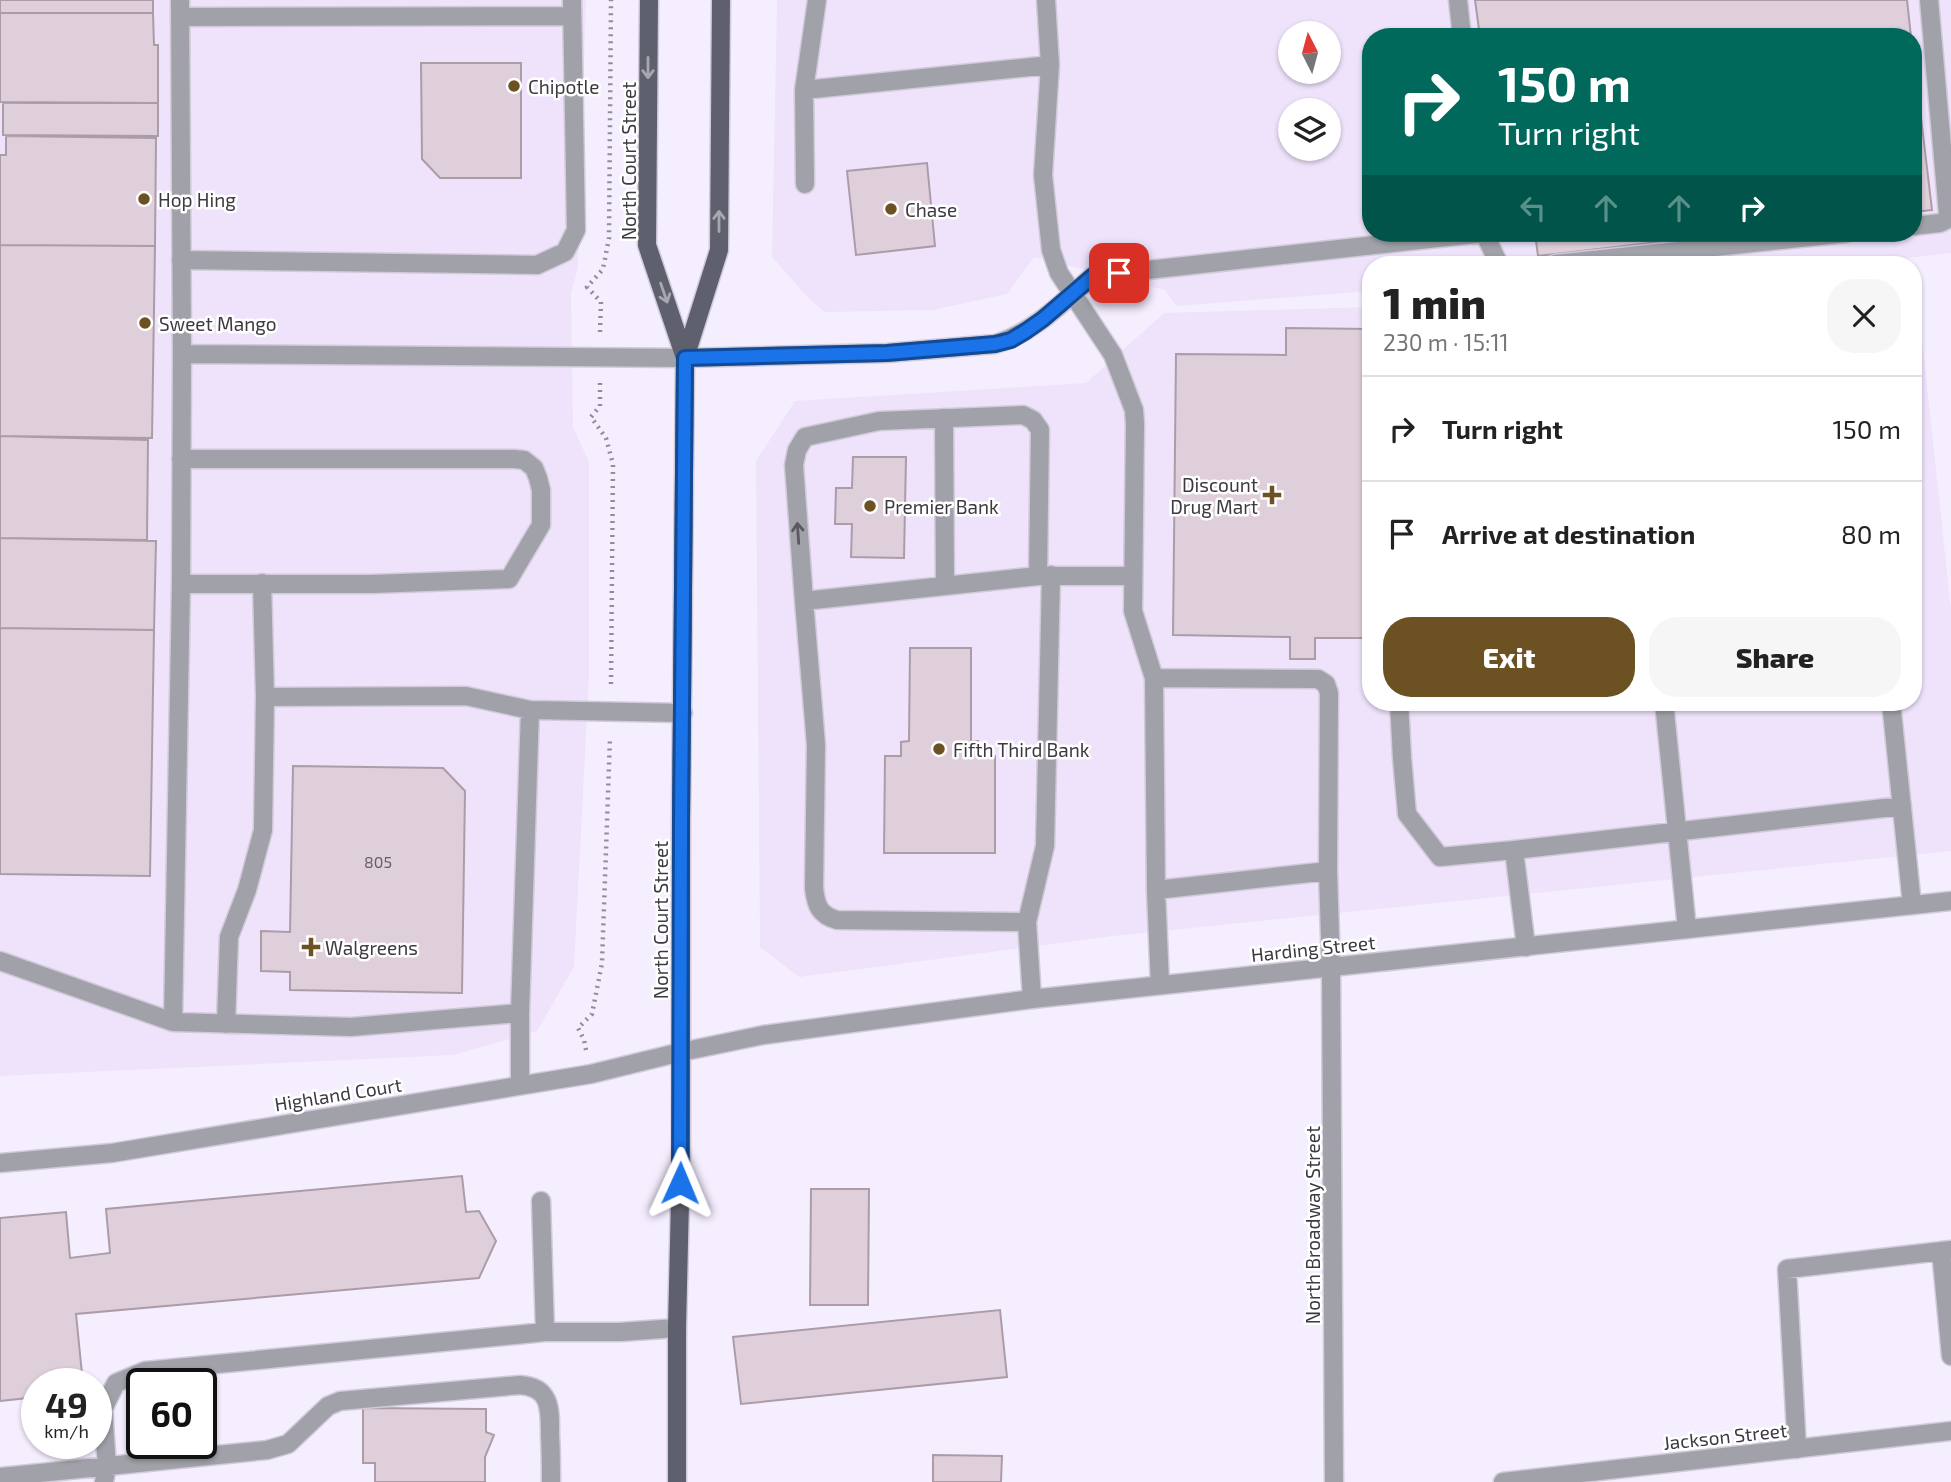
<!DOCTYPE html>
<html lang="en">
<head>
<meta charset="utf-8">
<style>
	body { margin:0; font-family:"Exo 2",sans-serif; background:#f6f6f6; color:#222; height:100vh; display:flex; flex-direction:column; font-size:26px; white-space:nowrap }
	* { box-sizing:border-box; margin:0 }
	p { font-size:23px; color:#767676 }
	.icon { flex:none; width:38px; height:38px; fill:none; stroke:currentColor; stroke-width:2; stroke-linecap:round; stroke-linejoin:round }
	.map { position:relative; flex:1; overflow:hidden }
	.drawer { position:absolute; left:1362px; top:256px; width:560px; height:455px; display:flex; flex-direction:column; background:#fff; border-radius:28px; box-shadow:0 2px 5px #0004 }
	.drawer>* { flex:none }
	.hud { position:absolute; left:1362px; top:28px; width:560px; height:214px; border-radius:28px; box-shadow:0 2px 5px #0004; background:#00695c; color:#fff; overflow:hidden }
	.needle { width:46px; rotate:354deg }
	.controls { position:absolute; left:1278px; top:21px; display:grid; gap:14px }
	.controls a { display:grid; place-items:center; width:63px; height:63px; border-radius:50%; background:#fff; box-shadow:0 2px 5px #0004; font-size:35px }
	.speed { position:absolute; left:21px; top:1368px; display:flex; gap:14px; font-size:35px; font-weight:700; text-align:center }
	.speed>* { display:grid; place-content:center; width:91px; height:91px; border-radius:50%; background:#fff; box-shadow:0 2px 5px #0004; line-height:1 }
	.speed small { font-size:18px; font-weight:400 }
	.speed .limit { border:4px solid #111; border-radius:10px; background:#fff; color:#111 }
	.pin { position:absolute; display:grid; place-items:center; width:60px; height:60px; color:#fff; margin:-30px; border-radius:14px; box-shadow:0 4px 10px #0006 }
	.me { position:absolute; width:77px; margin:-38px; rotate:1deg; stroke-linejoin:round; filter:drop-shadow(0 0 5px #0008) }
	.turn { display:flex; align-items:center; gap:24px; height:147px; padding:0 21px; font-size:32px }
	.turn .icon { width:91px; height:91px; stroke-width:2.5 }
	.turn b { display:block; font-size:49px; line-height:60px }
	.lanes { display:flex; align-items:center; height:66px; padding:0 21px; background:#0003; justify-content:center; gap:35px; direction:ltr }
	.lanes .off { opacity:.35 }
	.round { display:grid; place-items:center; flex:none; width:74px; height:74px; border-radius:28px; background:#f6f6f6 }
	.summary { display:flex; align-items:center; justify-content:space-between; height:119px; padding:0 21px }
	h1 { font-size:42px; font-weight:800; line-height:52px }
	.primary-button { display:flex; gap:14px; margin-top:auto; padding:14px 21px }
	.primary-button a { flex:1; height:80px; border-radius:28px; background:#6c5123; color:#fff; font-size:28px; font-weight:800; line-height:80px; text-align:center }
	.primary-button a+a { background:#f6f6f6; color:#222 }
	ul { padding:0; list-style:none }
	li { display:flex; align-items:center; gap:21px; height:105px; padding:0 21px; border-top:2px solid #e0e0e0 }
	li div { flex:1 }
	li b { display:block; font-size:26px }
	li em { font-style:normal }
	.map>svg:first-child { display:block }
	.built { fill:#eee3fb; fill-rule:evenodd }
	.building { fill:#decfdb; stroke:#ab9ca8; stroke-width:2 }
	.lines { fill:none; stroke-linecap:round; stroke-linejoin:round }
	.lane-casing { stroke:#d0cad9; stroke-width:21 }
	.street-casing { stroke:#d0cad9; stroke-width:21 }
	.primary-casing { stroke:#d0cad9; stroke-width:21 }
	.path { stroke:#918c97; stroke-width:4.5; stroke-dasharray:2 5; stroke-linecap:butt }
	.lane { stroke:#a1a2a9; stroke-width:18 }
	.street { stroke:#a1a2a9; stroke-width:18 }
	.primary { stroke:#5f606d; stroke-width:18 }
	.oneway { stroke:#a7a8af }
	.oneway2 { stroke:#5a5860 }
	.route-casing { stroke:#114b97; stroke-width:18 }
	.route { stroke:#1a73e8; stroke-width:12 }
	.poi-dot { fill:#6c5123; stroke:#fff; stroke-width:2.5 }
	.labels { text-anchor:middle; dominant-baseline:central; stroke-width:5; stroke-linejoin:round; paint-order:stroke }
	.number-label { font-size:16px; fill:#645e67 }
	.poi-label { font-size:19px; fill:#3c3940; stroke:#fff; text-anchor:start }
	.street-label { font-size:19px; fill:#3c3940; stroke:#fff }
</style>
</head>
<body>
<div class="map">
<svg width="1951" height="1482" viewBox="0 0 1951 1482">
	<rect width="100%" height="100%" fill="#f5eeff"/>
	<path class="built" d="M0,0H586L578,268L571,294L573,427L589,462V677L574,967L537,1031L453,1055L0,1076Z
		M777,0H1951V253L1855,264H1370V291L1176,306L1165,290L1034,257L1007,294L933,310L825,312L809,299L772,257ZM1290,33H1328V72H1290ZM1370,37H1913V233H1370ZM1290,110H1328V149H1290Z
		M1913,292H1917L1951,610V851L1113,936L799,977L760,947L756,461L795,401L1086,383L1164,313L1370,307V702H1913Z"/>
	<path class="building" d="M0,0H153V13H0Z
		M1475,0H1907L1911,37H1480Z
		M0,13H153L154,45H158V103L0,102Z
		M1913,50L1932,210L1913,212Z
		M421,63H521V178H440L422,159Z
		M3,103H158V136L3,135Z
		M6,136L156,138L155,246L0,245V155H6Z
		M927,163L935,246L856,255L847,171Z
		M1535,233H1735L1538,256Z
		M0,245L155,246L152,438L0,436Z
		M1286,328L1370,329V638H1315V659H1290V637L1173,635L1176,354L1286,355Z
		M0,436L148,440L147,540L0,538Z
		M853,457H906L904,558L851,557L852,524H835L836,488H852Z
		M0,538L156,541L154,630L0,628Z
		M0,628L154,630L150,876L0,874Z
		M910,648H971V741H978V756H995V853H884L885,756H901V742L909,741Z
		M293,766L443,768L465,791L462,993L290,990V972L261,971V931L290,932Z
		M462,1176L466,1212L479,1211L496,1241L479,1278L76,1314L83,1384H37V1397L0,1401V1218L66,1212L70,1258L110,1253L106,1209Z
		M811,1189H869L868,1305H810Z
		M1000,1310L1007,1377L741,1404L733,1337Z
		M363,1408L486,1409V1432L494,1435L485,1457V1482H375V1463H363Z
		M933,1455L1002,1456L1001,1482H933Z"/>
	<g class="lines">
		<g class="lane-casing">
			<path id="lane" d="M1046,0L1050,65L1043,175L1051,250L1059,273L1113,355L1134,410L1135,424L1133,611L1154,678L1156,890L1160,985
				M1458,0L1462,37
				M180,17L572,16
				M804,90L1050,65
				M805,184L804,90L817,0
				M1913,226L1940,223L1946,220L1948,214L1929,0
				M181,260L537,265L565,252L576,230L572,0
				M1555,264L1847,233
				M182,354L685,358L887,353L995,344C1033,333 1063,302 1093,276L1484,233L1499,264
				M944,418L945,585
				M181,459H514L524,460L534,468L538,478L541,490V525L509,579L372,584H181
				M804,601L794,465L797,450L805,437L879,421L1023,415L1033,420L1040,430L1038,576
				M1154,678L1318,679L1326,684L1329,693L1328,871L1331,968
				M1399,702L1402,758L1407,814L1440,857L1514,850L1526,947
				M1664,702L1687,929
				M1891,702L1912,905
				M530,710L683,713
				M1514,850L1902,806
				M1156,890L1328,871
				M1027,922L1045,846L1051,575
				M0,961L173,1022L351,1027L520,1013L530,710L466,696L265,697L262,583
				M1032,999L1027,922L837,920C819,915 816,905 814,888L816,745L804,601L1038,576H1133
				M520,1013V1085
				M173,1022L181,584L182,354L180,0
				M226,1024L229,937L247,890L263,830L265,697
				M541,1201L545,1332
				M1941,1251L1951,1356
				M1797,1449L1787,1269L1951,1250
				M0,1477L267,1450L288,1444L328,1406L340,1401L520,1385C552,1387 550,1411 550,1436C551,1451 551,1467 551,1482
				M104,1482L107,1467L103,1409L116,1383L145,1371L545,1332H620L677,1328"/>
		</g>
		<g class="street-casing">
			<path id="street" d="M1331,968L1334,1482
				M0,1163L112,1153L591,1074L681,1052L763,1035L1032,999L1951,901
				M1503,1482L1951,1431"/>
		</g>
		<g class="primary-casing">
			<path id="primary" d="M649,0L647,245L685,358
				M677,1482V1328L681,1158V821L685,358L719,250L721,0"/>
		</g>
		<path class="path" d="M600,332L601,302L587,287L603,269L609,238L611,0
			M600,383V406L591,417L606,438L613,464L611,684
			M586,1050L584,1040L578,1028L592,1014L602,963L610,738"/>
		<use href="#lane" class="lane"/>
		<use href="#street" class="street"/>
		<use href="#primary" class="primary"/>
	</g>
	<defs><path id="oneway-shaft" d="M-6 0H5M1.5-3L5.5 0L1.5 3" fill="none" stroke-width="1.6" stroke-linecap="round" stroke-linejoin="round" transform="scale(1.75)"/></defs>
	<g class="oneway">
		<use href="#oneway-shaft" transform="translate(648 68) rotate(90)"/>
		<use href="#oneway-shaft" transform="translate(719 221) rotate(-90)"/>
		<use href="#oneway-shaft" transform="translate(664 293) rotate(71)"/>
	</g>
	<use class="oneway2" href="#oneway-shaft" transform="translate(798 533) rotate(-94)"/>
	<g class="lines">
		<g class="route-casing">
			<path id="route" d="M680,1183L681,821L685,358L887,353L995,344L1011,340L1026,331L1043,319L1093,276L1119,273"/>
		</g>
		<use href="#route" class="route"/>
	</g>
	<g class="poi-dot">
		<circle cx="514" cy="86" r="7"/>
		<circle cx="144" cy="199" r="7"/>
		<circle cx="891" cy="209" r="7"/>
		<circle cx="145" cy="323" r="7"/>
		<path d="M1268.5 484.5h7v7h7v7h-7v7h-7v-7h-7v-7h7z"/>
		<circle cx="870" cy="506" r="7"/>
		<circle cx="939" cy="749" r="7"/>
		<path d="M307.5 936.5h7v7h7v7h-7v7h-7v-7h-7v-7h7z"/>
	</g>
	<g class="labels">
		<g class="number-label">
			<text x="378" y="861">805</text>
		</g>
		<g class="poi-label">
			<text x="528" y="86">Chipotle</text>
			<text x="158" y="199">Hop Hing</text>
			<text x="905" y="209">Chase</text>
			<text x="159" y="323">Sweet Mango</text>
			<text x="1258" y="484" text-anchor="end">Discount<tspan x="1258" dy="22">Drug Mart</tspan></text>
			<text x="884" y="506">Premier Bank</text>
			<text x="953" y="749">Fifth Third Bank</text>
			<text x="325" y="947">Walgreens</text>
		</g>
		<g class="street-label">
			<text transform="translate(628 161) rotate(-90)">North Court Street</text>
			<text transform="translate(660 920) rotate(-90)">North Court Street</text>
			<text transform="translate(1313 948) rotate(-6)">Harding Street</text>
			<text transform="translate(338 1094) rotate(-9)">Highland Court</text>
			<text transform="translate(1312 1225) rotate(-90)">North Broadway Street</text>
			<text transform="translate(1725 1436) rotate(-6)">Jackson Street</text>
		</g>
	</g>
</svg>
<div class="controls">
<a><svg class="needle" viewBox="-14 -14 28 28"><path d="M0-13l5 13h-10z" fill="#e53935"/><path d="M0 13l5-13h-10z" fill="#767676"/></svg></a>
<a><svg class="icon" aria-label="layers" viewBox="0 0 24 24"><path d="M12 4l9 5-9 5-9-5zM3 14l9 5 9-5"/></svg></a>
</div>
<div class="speed"><div>49<small>km/h</small></div><div class="limit">60</div></div>
<div class="pin" style="left:1119px;top:273px;background:#d93025"><svg class="icon" aria-label="arrive" viewBox="0 0 24 24"><path d="M6 21V4h12l-3 4 3 4H6"/></svg></div>
<svg class="me" style="left:680px;top:1183px" viewBox="-20 -20 40 40"><path d="M0-17L14 15 0 8-14 15z" fill="#1a73e8" stroke="#fff" stroke-width="4"/></svg>
<div class="hud">
<div class="turn"><svg class="icon" aria-label="right" viewBox="0 0 24 24"><path d="M7 20v-9h11M14 6l5 5-5 5"/></svg><div><b>150 m</b>Turn right</div></div>
<div class="lanes"><svg class="icon off" aria-label="left" viewBox="0 0 24 24"><path d="M17 20v-9H6M10 6l-5 5 5 5"/></svg><svg class="icon off" aria-label="ahead" viewBox="0 0 24 24"><path d="M12 20V5M6 11l6-6 6 6"/></svg><svg class="icon off" aria-label="ahead" viewBox="0 0 24 24"><path d="M12 20V5M6 11l6-6 6 6"/></svg><svg class="icon" aria-label="right" viewBox="0 0 24 24"><path d="M7 20v-9h11M14 6l5 5-5 5"/></svg></div>
</div>
<section class="drawer">
<div class="summary"><div><h1>1 min</h1><p>230 m · 15:11</p></div><a class="round"><svg class="icon" aria-label="close" viewBox="0 0 24 24"><path d="M6 6l12 12M18 6L6 18"/></svg></a></div>
<ul>
<li><svg class="icon" aria-label="right" viewBox="0 0 24 24"><path d="M7 20v-9h11M14 6l5 5-5 5"/></svg><div><b>Turn right</b></div><em>150 m</em></li>
<li><svg class="icon" aria-label="arrive" viewBox="0 0 24 24"><path d="M6 21V4h12l-3 4 3 4H6"/></svg><div><b>Arrive at destination</b></div><em>80 m</em></li>
</ul>
<div class="primary-button"><a>Exit</a><a>Share</a></div>
</section>
</div>
</body>
</html>
